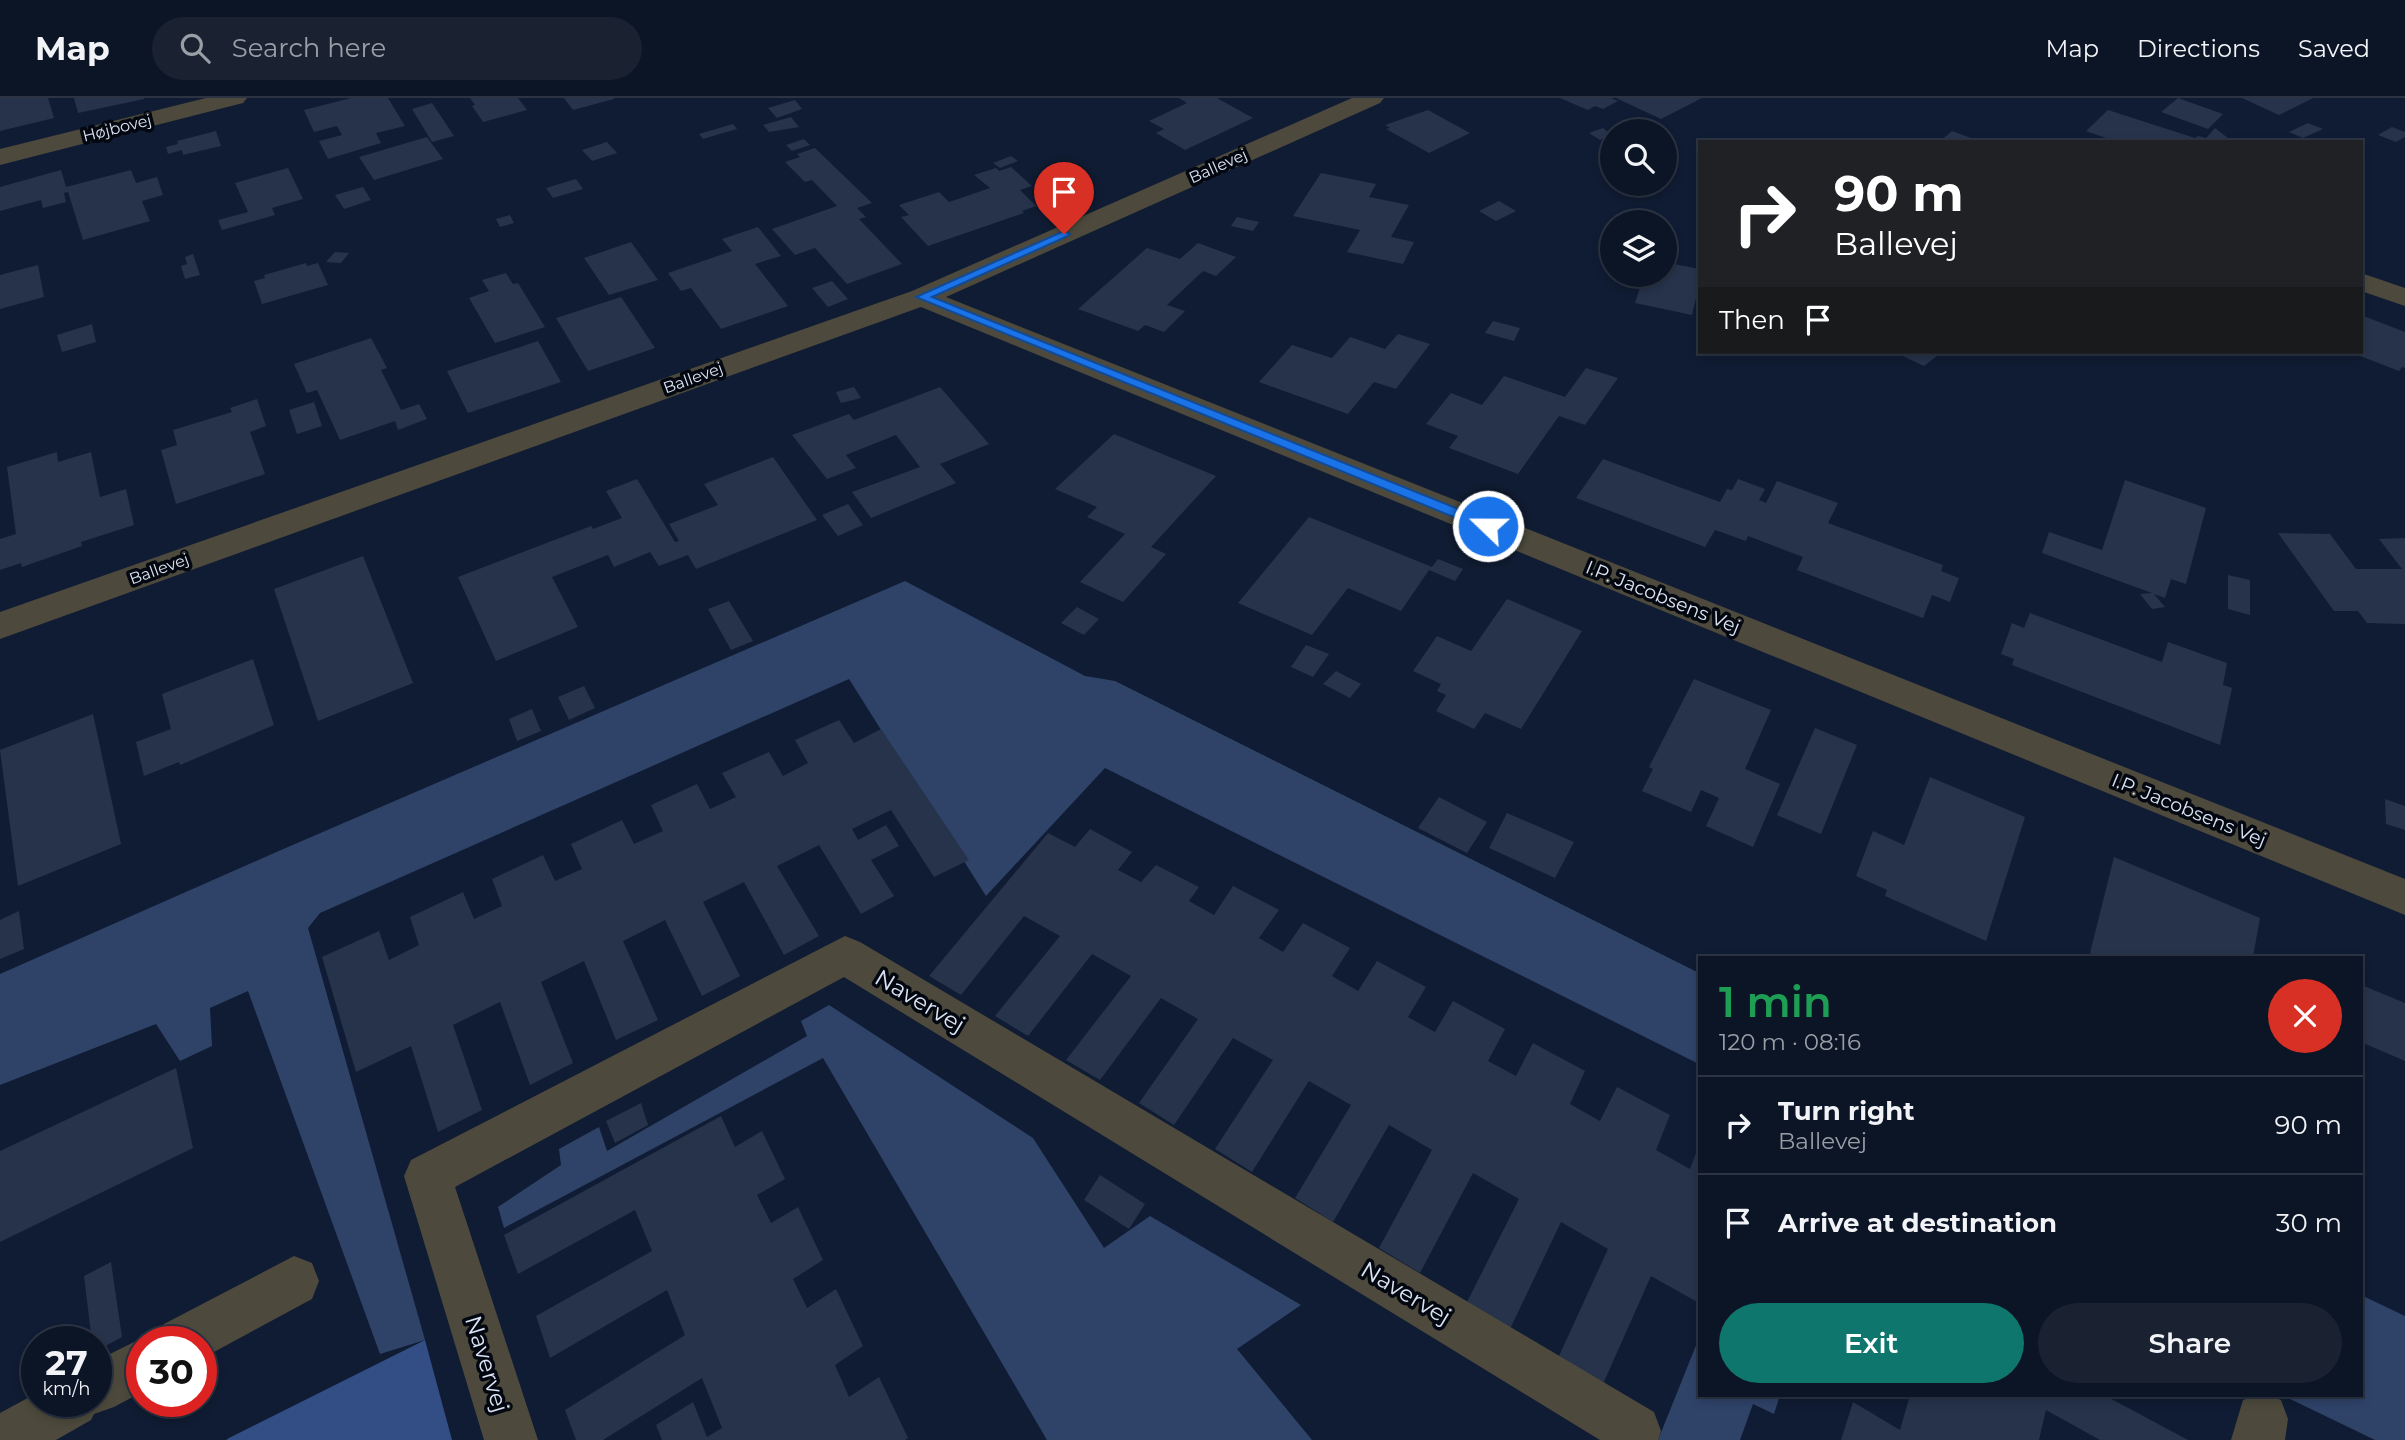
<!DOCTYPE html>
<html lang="en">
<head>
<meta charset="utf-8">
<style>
	body { margin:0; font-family:Montserrat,sans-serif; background:#1a2232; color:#f1f3f6; height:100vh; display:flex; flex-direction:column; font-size:26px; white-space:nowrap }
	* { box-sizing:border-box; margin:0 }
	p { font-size:23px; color:#9a9fa7 }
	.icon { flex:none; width:38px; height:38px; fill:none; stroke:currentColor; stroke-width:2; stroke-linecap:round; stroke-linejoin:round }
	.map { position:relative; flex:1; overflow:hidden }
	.side { position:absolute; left:1698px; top:858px; width:665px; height:441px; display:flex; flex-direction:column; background:#0c1526; border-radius:0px; box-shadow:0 4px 10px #0003,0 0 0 2px #2c3443 }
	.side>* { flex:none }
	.banner { position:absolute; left:1698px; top:42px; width:665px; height:214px; border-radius:0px; box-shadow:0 4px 10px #0003,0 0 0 2px #2c3443; background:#202124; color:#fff; overflow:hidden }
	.controls { position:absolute; left:1600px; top:21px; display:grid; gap:14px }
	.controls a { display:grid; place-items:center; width:77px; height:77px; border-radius:50%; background:#0c1526; box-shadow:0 4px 10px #0003,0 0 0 2px #2c3443; font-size:35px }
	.speed { position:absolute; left:21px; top:1228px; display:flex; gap:14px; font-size:35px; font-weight:700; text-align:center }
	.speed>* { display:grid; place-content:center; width:91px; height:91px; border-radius:50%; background:#0c1526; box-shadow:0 4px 10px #0003,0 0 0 2px #2c3443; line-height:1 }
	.speed small { font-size:18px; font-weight:400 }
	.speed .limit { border:10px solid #d22; background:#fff; color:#111 }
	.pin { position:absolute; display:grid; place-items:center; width:60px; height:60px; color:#fff; margin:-72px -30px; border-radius:50% 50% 50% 0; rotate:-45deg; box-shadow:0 0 7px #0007 }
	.pin .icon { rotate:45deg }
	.me { position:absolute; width:77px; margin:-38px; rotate:292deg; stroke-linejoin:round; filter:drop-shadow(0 0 5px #0008) }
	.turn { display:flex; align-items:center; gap:24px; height:147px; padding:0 21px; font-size:32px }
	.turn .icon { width:91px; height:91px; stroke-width:2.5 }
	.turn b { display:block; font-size:49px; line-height:60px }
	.then { display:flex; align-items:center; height:66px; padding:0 21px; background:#0003; gap:14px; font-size:26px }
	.round { display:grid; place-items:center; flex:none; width:74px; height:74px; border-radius:37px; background:#1a2232 }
	.headline { display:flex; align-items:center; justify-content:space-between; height:119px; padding:0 21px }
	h1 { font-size:42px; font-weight:600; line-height:52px; color:#1e9e55 }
	.button { display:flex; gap:14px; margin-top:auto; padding:14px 21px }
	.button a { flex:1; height:80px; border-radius:42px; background:#0f766e; color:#fff; font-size:28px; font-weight:600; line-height:80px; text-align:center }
	.button a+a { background:#1a2232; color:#f1f3f6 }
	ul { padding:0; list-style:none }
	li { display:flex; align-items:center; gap:21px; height:98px; padding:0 21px; border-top:2px solid #2c3443 }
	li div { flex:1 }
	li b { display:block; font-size:26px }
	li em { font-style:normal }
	header { display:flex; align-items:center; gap:42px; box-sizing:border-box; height:98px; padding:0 35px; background:#0c1526; border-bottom:2px solid #2c3443 }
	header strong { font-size:33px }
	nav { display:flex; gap:38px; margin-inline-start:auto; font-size:24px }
	.search { width:490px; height:63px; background:#1a2232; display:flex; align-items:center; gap:18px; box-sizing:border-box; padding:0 24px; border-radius:38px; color:#9a9fa7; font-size:26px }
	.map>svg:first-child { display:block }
	.green { fill:#2f4369 }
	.forest { fill:#324e84 }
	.building { fill:#26334b }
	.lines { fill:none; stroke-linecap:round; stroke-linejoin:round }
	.minor { fill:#4d4a3d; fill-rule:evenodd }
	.route { fill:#1a73e8; stroke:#114b97; stroke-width:2 }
	.labels { text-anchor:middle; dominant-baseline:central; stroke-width:7; stroke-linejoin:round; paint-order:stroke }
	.far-street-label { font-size:16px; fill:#dbe4f4; stroke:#030710 }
	.street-label { font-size:19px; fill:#dbe4f4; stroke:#030710 }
	.near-street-label { font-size:23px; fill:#dbe4f4; stroke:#030710 }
</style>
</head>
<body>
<header>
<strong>Map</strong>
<div class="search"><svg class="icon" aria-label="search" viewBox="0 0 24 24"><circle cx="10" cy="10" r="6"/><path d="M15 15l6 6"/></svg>Search here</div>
<nav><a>Map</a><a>Directions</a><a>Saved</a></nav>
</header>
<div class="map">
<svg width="2405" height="1342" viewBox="0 0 2405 1342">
	<rect width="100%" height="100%" fill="#101c33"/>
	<path class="green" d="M905,483L1085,578L1115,583L1699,875V966L1105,670L986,798L849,581L320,815L308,830L425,1242L380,1256L248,893L210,910L212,948L180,963L156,926L0,987V876L281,752Z
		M829,907L1033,1040L1104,1150L1150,1118L1301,1207L1237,1251L1312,1342H1047L823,960L504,1130L498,1109L561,1067L559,1051L599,1029L607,1053L807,938L801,923Z
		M2361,1197L2405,1218V1342H2375L2282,1297H2361Z
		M1699,1240V1297H1780L1774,1316L1753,1306L1740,1342H1658Z"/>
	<path class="forest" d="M425,1242L452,1342H226L229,1340Z"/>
	<path class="building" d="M0,0H48L54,20L0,33Z
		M74,0H144V1L78,15Z
		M351,0H388L405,28L376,35L381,45L328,61L319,43L342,37L337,28L314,34L304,12Z
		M470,0H518L527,12L483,24L472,8L475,7Z
		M564,0H614V1L573,12Z
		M1179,0H1217L1253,20L1185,52L1156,35L1164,31L1149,23L1187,5Z
		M1560,0H1611L1618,3L1603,11L1595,8L1588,12Z
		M1616,0H1702L1661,21Z
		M2178,0L2223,16L2208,31L2161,14Z
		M2242,0H2313L2279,17Z
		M795,2L802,11L777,20L768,10Z
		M432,5L454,38L432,44L412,11Z
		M1428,12L1470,35L1429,55L1386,31L1390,30L1385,27Z
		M2108,12L2195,40L2198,38L2206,40L2215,30L2228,40L2225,44H2117L2086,33Z
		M791,19L799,29L769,34L763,27Z
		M2308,25L2323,31L2303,40L2289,34Z
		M733,26L737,31L703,41L699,36Z
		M2392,29L2405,34V39L2396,44L2378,37Z
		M1603,30L1612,37L1600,42L1589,35Z
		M216,33L221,48L183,57L182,52L168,56L166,49L178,46L177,43Z
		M1952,33L1979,43V44H1939Z
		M427,39L443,61L374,82L359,59Z
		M804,41L810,47L792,53L786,47Z
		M607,44L617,55L592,63L582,52Z
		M815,50L872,105L857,110L866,119L859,121L902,166L847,186L815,150L795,157L772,131L837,108L812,82L805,84L785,64L800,59L797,56Z
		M1011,58L1018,63L1000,70L993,65Z
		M1011,69L1032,88L1020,92L1036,108L1022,113L1024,115L928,148L901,119L909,117L899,107L939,94L949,104L990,90L974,77L996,70L999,73Z
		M288,70L303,101L272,110L275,117L222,132L218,122L248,114L235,85Z
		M61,72L66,89L131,72L136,85L157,79L163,97L142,103L150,123L83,142L68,94L64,95L66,104L43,110L41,102L0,113V89Z
		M1321,75L1376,86L1369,99L1409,107L1391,139L1414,144L1403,166L1347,154L1360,132L1293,118Z
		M576,81L583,91L553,100L546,90Z
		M363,89L371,102L344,111L335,97Z
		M1499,103L1516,113L1496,123L1479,113Z
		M510,117L514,125L500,129L496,121Z
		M1237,119L1259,124L1253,133L1231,128Z
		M758,129L781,158L755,166L788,208L721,231L691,190L681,193L668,175L732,153L722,141Z
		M631,144L658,182L609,197L584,160Z
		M1198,145L1236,159L1216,178L1203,173L1167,207L1185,213L1164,234L1145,227L1138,233L1078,211L1147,150L1180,161Z
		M335,154L349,155L341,165L326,164Z
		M193,156L200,177L185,181L181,168L187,166L185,159Z
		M1664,164L1699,171V188L1692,217L1635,205L1644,177H1664Z
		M306,165L307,168L318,165L328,187L262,206L254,183L265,180L264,177Z
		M38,167L44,199L0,211V177Z
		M506,175L513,186L518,185L545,229L495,245L469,200L489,193L482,182Z
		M832,183L848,201L828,209L812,190Z
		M621,199L655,250L588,273L556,220Z
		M2361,217L2405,234V270L2402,269L2399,273L2350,254H2361Z
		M1493,223L1520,230L1514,243L1485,235Z
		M92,226L96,244L62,254L57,237Z
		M1398,236L1430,246L1396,291L1374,284L1348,316L1259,284L1292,247L1332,260L1350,239L1385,251Z
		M371,240L387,270L381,272L401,312L419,306L427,321L398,332L395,323L340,342L317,292L307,295L294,266Z
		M538,243L561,284L468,315L447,273Z
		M1894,254H1942L1924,268Z
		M1586,270L1618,280L1585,327L1559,318L1518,376L1449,350L1458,338L1426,326L1451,295L1482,307L1504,278L1565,299Z
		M854,289L861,300L841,305L836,294Z
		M940,289L989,346L940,366L956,385L871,420L852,394L920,369L896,337L846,357L856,370L827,381L792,337L849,316L854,322Z
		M257,301L266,328L250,334L265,376L176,406L161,352L177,347L173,332L232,314L230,310Z
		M314,304L322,328L297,336L289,312Z
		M1114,336L1216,378L1151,449L1166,456L1123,504L1080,484L1125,436L1087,419L1097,409L1055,391Z
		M57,354L58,364L91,354L100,399L126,391L134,427L81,444L82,448L22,469L21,465L0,472V441L16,436L7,369Z
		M773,359L817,422L696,471L688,457L659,468L650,454L614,469L608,457L552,479L578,529L496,563L458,479L591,428L593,431L622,420L606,393L637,381L675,444L679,443L669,426L718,407L704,386Z
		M1603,361L1720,404L1727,391L1732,392L1738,381L1765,391L1759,402L1766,405L1777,383L1838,405L1828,425L1943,467L1941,473L1959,480L1950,504L1932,497L1923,520L1797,472L1803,459L1748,438L1746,443L1715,432L1705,449L1576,400Z
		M2125,382L2206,410L2186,486L2171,481L2165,500L2154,496L2165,509L2152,511L2140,496L2152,495L2042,455L2049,434L2102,452Z
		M848,406L863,427L838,438L822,417Z
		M1309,419L1432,469L1438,461L1463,471L1455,483L1429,472L1401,513L1348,490L1312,537L1238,505Z
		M2278,435L2330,436L2356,471H2402L2379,441L2405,440V526L2367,525L2358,513H2334Z
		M363,458L413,585L318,623L274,491Z
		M2228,477L2250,482V517L2228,511Z
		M1507,501L1582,533L1521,631L1485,615L1474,631L1436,613L1446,597L1437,593L1441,586L1413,573L1437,538L1471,553Z
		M729,503L753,543L731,552L708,511Z
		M1077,509L1099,521L1084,537L1061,525Z
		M2030,515L2162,564L2168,544L2227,565L2223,587L2232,590L2220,647L2012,567L2014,561L2001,556L2012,525L2024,530Z
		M1306,547L1329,556L1313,579L1291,569Z
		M253,561L274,627L180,667L179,664L144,678L136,644L171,631L162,596Z
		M1336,573L1361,586L1350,600L1323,586Z
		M1694,581L1771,612L1745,671L1780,686L1753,749L1706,728L1719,700L1701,692L1691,714L1642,693L1653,671L1649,669Z
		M584,588L595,610L569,622L558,599Z
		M532,611L541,633L517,643L509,621Z
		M93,616L121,746L18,788L0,652Z
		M839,622L854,645L881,631L969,762L934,779L891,712L852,731L858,742L886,727L899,748L871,762L894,798L861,816L819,747L777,768L819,838L784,857L744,784L703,804L740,878L702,898L665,822L623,843L658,922L616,942L584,863L541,884L573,965L530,987L500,904L453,927L482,1012L438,1034L411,948L356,974L322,859L379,833L389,862L419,847L410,819L463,794L474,821L502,808L492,781L543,757L555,783L582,771L571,746L622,722L634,746L663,733L651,707L697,686L710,711L736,699L722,675L769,654L783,678L808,665L795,642Z
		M1815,630L1857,647L1821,736L1777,717Z
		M1930,679L2025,719L1986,843L1885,798L1887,792L1856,778L1873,733L1904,747Z
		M1439,699L1487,724L1467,755L1418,730Z
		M2385,701L2405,708V732L2386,726Z
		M1507,715L1574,744L1555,780L1489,750Z
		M1090,731L1132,754L1118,772L1141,784L1156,767L1199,789L1189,803L1214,817L1233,788L1279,812L1259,840L1283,854L1303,825L1350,850L1332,878L1358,893L1377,863L1426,889L1408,919L1435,934L1453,903L1505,931L1488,963L1516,978L1533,945L1585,973L1570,1006L1600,1023L1617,989L1670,1017L1656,1052L1690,1071L1699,1047V1205L1651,1178L1603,1286L1559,1258L1608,1151L1561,1124L1510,1231L1467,1204L1519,1101L1473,1075L1420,1175L1379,1150L1432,1052L1389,1027L1333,1124L1295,1100L1351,1007L1309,983L1252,1074L1215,1051L1273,962L1233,940L1174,1027L1139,1005L1198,921L1161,900L1100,982L1066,962L1131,878L1092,856L1028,938L995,918L1060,838L1024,818L961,897L929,878L1048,735L1075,749Z
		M2114,759L2260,820L2253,859H2100L2090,855Z
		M19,813L24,851L0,861V822Z
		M2364,888L2405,905V963L2361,944Z
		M176,970L193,1050L0,1144V1053Z
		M641,1005L648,1027L615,1045L606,1023Z
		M721,1018L735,1049L762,1033L785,1081L757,1097L771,1125L798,1109L823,1162L793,1181L807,1210L836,1191L863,1248L835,1267L849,1299L879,1279L908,1340L905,1342H662L656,1327L693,1304L707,1339L722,1330L702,1280L603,1342H576L565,1312L685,1237L667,1192L550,1260L536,1218L652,1153L635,1112L518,1176L504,1137Z
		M1100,1077L1145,1106L1129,1131L1084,1102Z
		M111,1164L122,1239L96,1253V1244H92L84,1178Z
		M1910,1297H2104L2188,1342H2100L2046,1312L2039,1342H1841L1853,1304L1900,1332Z"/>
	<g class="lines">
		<path class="minor" d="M206,0H247L243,5L0,67V51Z
			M1352,0H1384L1380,5L946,199L2405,781V817L921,209L0,541V514L912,193Z
			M2361,175L2405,190V208L2361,193Z
			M845,838L860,844L1654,1314L1661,1333L1658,1342H1600L844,879L455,1089L538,1342H484L404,1078L411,1062Z
			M294,1158L312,1165L319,1183L312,1201L201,1261V1244H157L164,1226Z
			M142,1240L152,1244H142V1294L114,1309L94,1316L91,1322L56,1342H0V1315L37,1295V1304H96V1263Z
			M2257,1297H2267L2281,1302L2288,1321L2285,1342H2231L2243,1302Z"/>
	</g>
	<path class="route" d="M1064,133L1070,136L1068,138L932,199L1493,425V431H1483L916,199Z"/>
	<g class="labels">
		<g class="far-street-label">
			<text transform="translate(117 30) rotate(-14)">Højbovej</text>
			<text transform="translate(1218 68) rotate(-24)">Ballevej</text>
			<text transform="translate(693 280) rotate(-20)">Ballevej</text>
			<text transform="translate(159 471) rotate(-20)">Ballevej</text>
		</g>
		<g class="street-label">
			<text transform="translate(1663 499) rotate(22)">I.P. Jacobsens Vej</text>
			<text transform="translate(2189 712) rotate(22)">I.P. Jacobsens Vej</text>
		</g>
		<g class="near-street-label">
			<text transform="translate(920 903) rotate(31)">Navervej</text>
			<text transform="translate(1406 1195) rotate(31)">Navervej</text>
			<text transform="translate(487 1266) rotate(73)">Navervej</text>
		</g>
	</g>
</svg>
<div class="controls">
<a><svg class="icon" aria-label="search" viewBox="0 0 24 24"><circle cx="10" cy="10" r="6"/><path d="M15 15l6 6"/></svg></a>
<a><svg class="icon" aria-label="layers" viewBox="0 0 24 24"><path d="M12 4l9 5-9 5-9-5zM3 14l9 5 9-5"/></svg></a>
</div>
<div class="speed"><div>27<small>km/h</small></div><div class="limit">30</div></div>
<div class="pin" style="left:1064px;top:136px;background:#d93025"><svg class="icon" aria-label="arrive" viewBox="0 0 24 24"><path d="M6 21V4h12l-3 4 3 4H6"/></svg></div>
<svg class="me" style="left:1488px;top:428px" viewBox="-20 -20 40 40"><circle r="17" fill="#1a73e8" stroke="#fff" stroke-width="3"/><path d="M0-11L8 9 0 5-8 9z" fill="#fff"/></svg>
<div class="banner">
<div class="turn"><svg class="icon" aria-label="right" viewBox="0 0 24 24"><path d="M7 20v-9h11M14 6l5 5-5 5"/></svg><div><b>90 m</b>Ballevej</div></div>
<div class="then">Then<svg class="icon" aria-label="arrive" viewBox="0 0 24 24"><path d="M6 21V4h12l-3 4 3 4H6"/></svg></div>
</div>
<section class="side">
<div class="headline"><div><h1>1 min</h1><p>120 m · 08:16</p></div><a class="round" style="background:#d93025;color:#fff"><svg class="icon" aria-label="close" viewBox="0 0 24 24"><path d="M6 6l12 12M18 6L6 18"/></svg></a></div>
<ul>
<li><svg class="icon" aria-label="right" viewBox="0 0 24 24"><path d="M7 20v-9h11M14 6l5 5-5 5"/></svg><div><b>Turn right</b><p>Ballevej</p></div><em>90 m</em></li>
<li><svg class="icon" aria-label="arrive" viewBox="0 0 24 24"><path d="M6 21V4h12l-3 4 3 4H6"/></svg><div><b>Arrive at destination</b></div><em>30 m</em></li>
</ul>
<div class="button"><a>Exit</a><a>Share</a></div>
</section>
</div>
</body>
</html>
